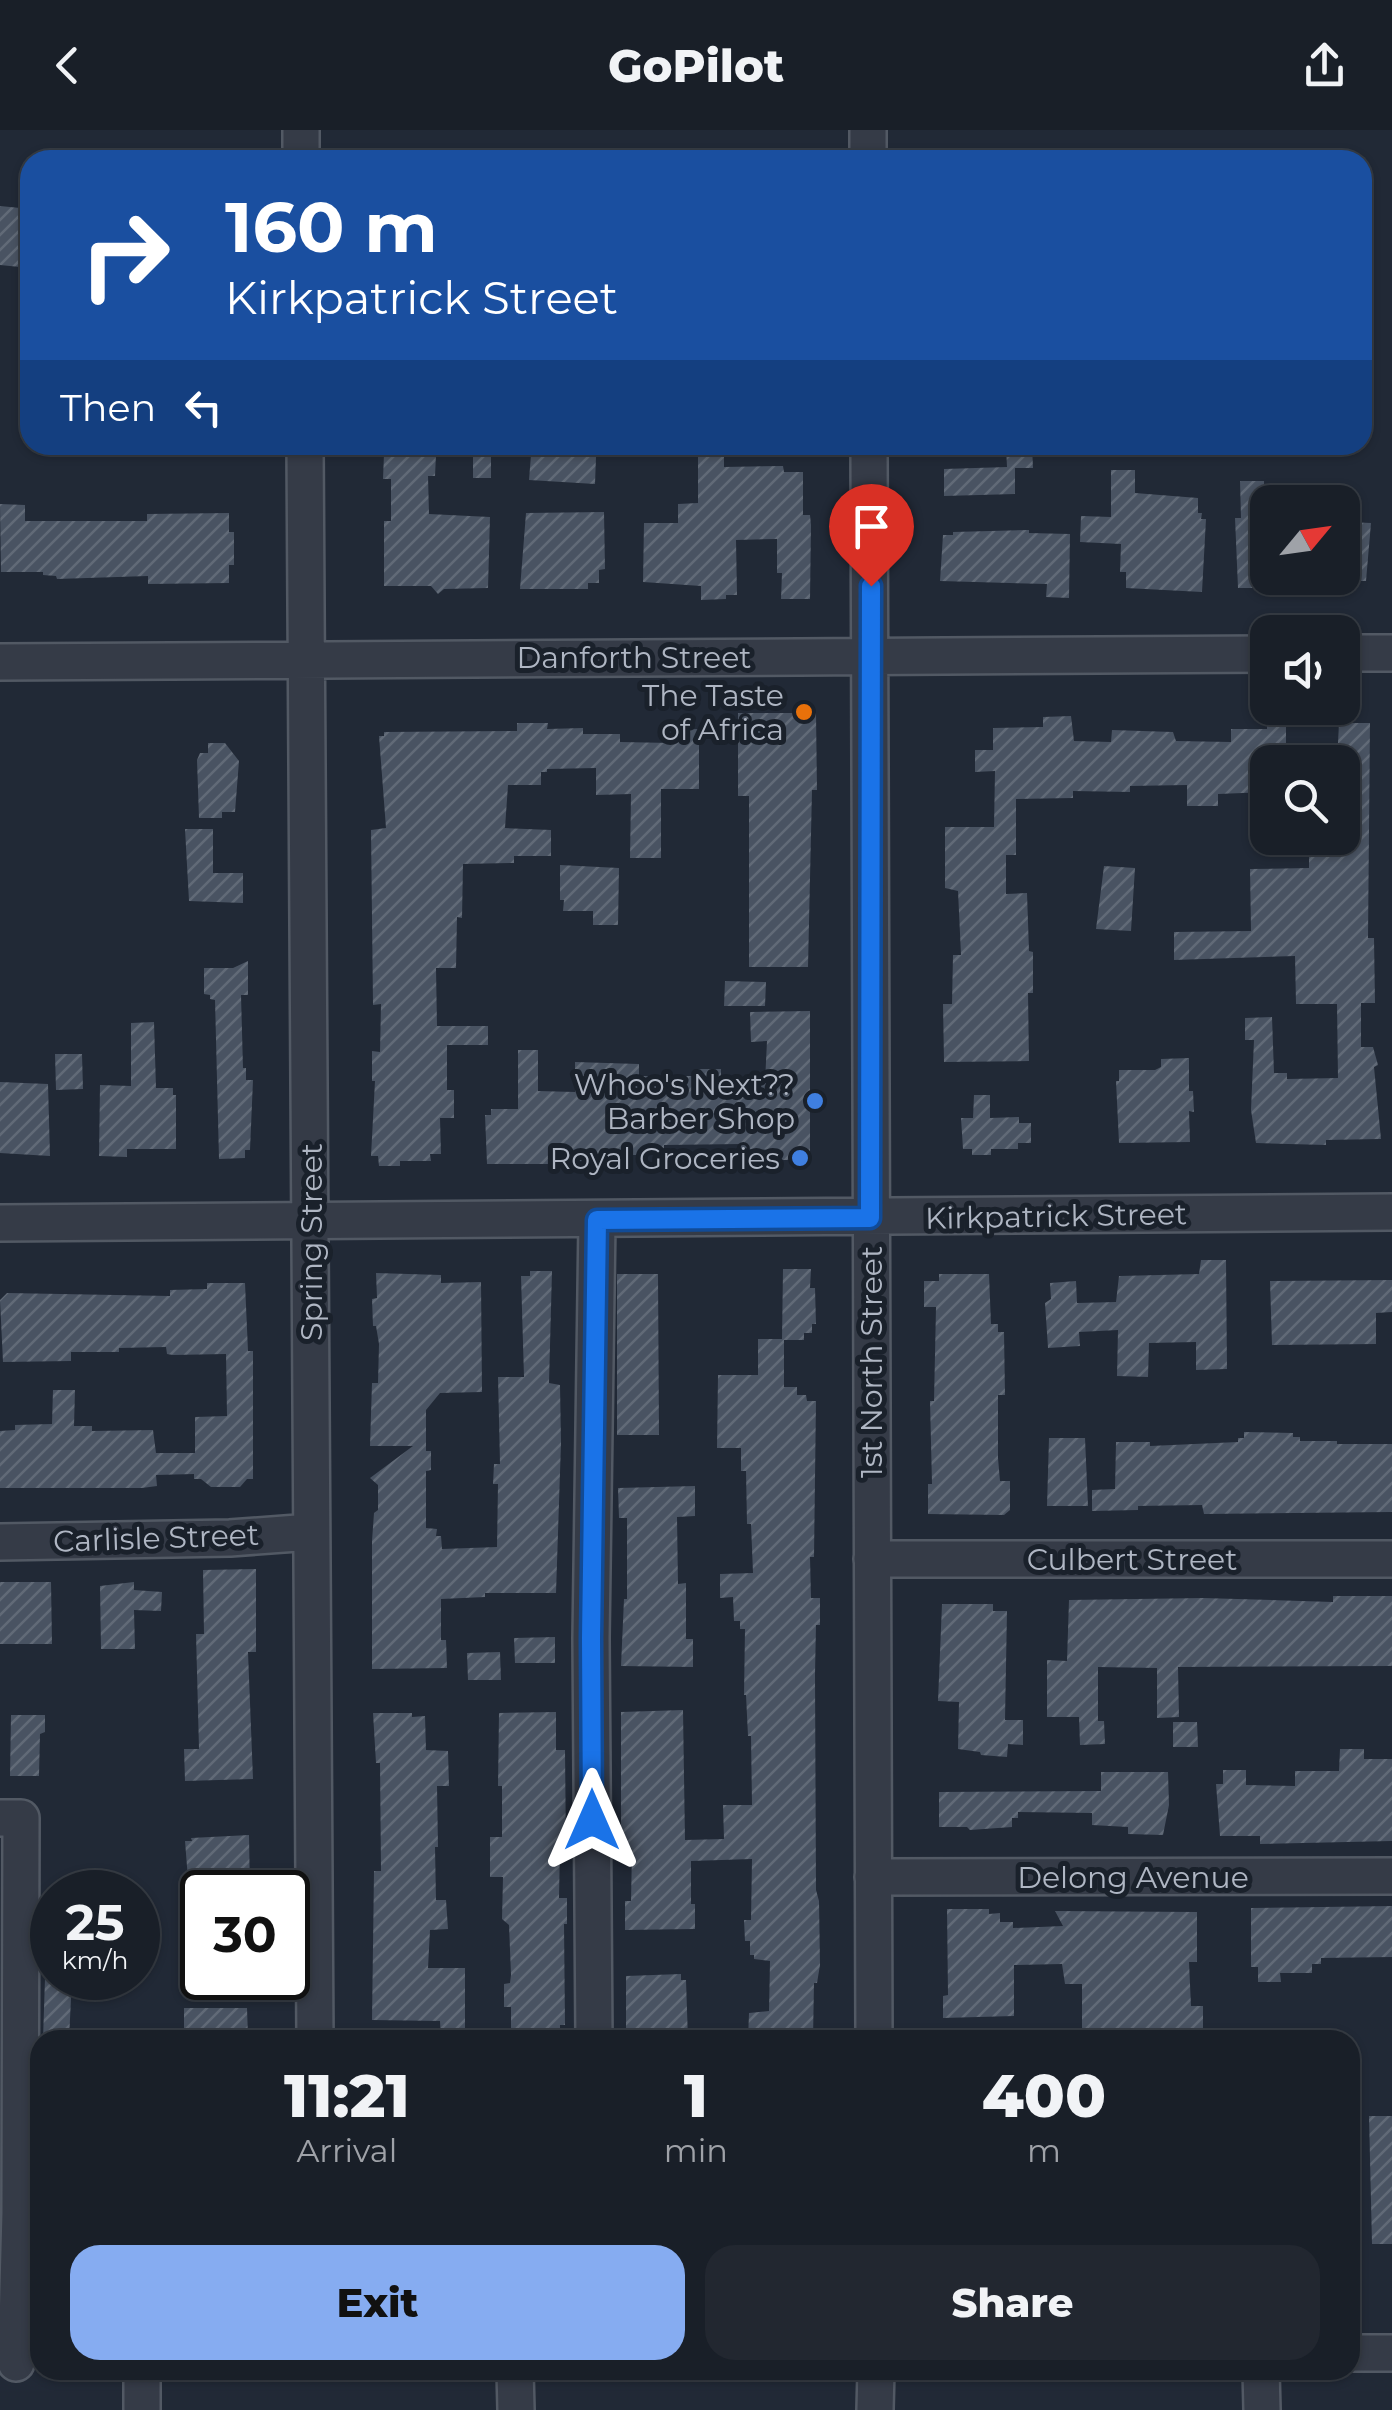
<!DOCTYPE html>
<html lang="en">
<head>
<meta charset="utf-8">
<style>
	body { margin:0; font-family:Montserrat,sans-serif; background:#222730; color:#f1f3f6; height:100vh; display:flex; flex-direction:column; font-size:38px; white-space:nowrap }
	* { box-sizing:border-box; margin:0 }
	p { font-size:32px; color:#9fa2a8 }
	.icon { flex:none; width:55px; height:55px; fill:none; stroke:currentColor; stroke-width:2; stroke-linecap:round; stroke-linejoin:round }
	.map { position:relative; flex:1; overflow:hidden }
	.details { position:absolute; left:30px; top:1900px; width:1330px; height:350px; display:flex; flex-direction:column; background:#191f28; border-radius:30px; box-shadow:0 2px 8px #0004,0 0 0 2px #373d45 }
	.details>* { flex:none }
	.banner { position:absolute; left:20px; top:20px; width:1352px; height:305px; border-radius:30px; box-shadow:0 2px 8px #0004,0 0 0 2px #373d45; background:#1a4fa0; color:#fff; overflow:hidden }
	.needle { width:65px; rotate:61deg }
	.controls { position:absolute; left:1250px; top:355px; display:grid; gap:20px }
	.controls a { display:grid; place-items:center; width:110px; height:110px; border-radius:20px; background:#191f28; box-shadow:0 2px 8px #0004,0 0 0 2px #373d45; font-size:50px }
	.speed { position:absolute; left:30px; top:1740px; display:flex; gap:20px; font-size:50px; font-weight:700; text-align:center }
	.speed>* { display:grid; place-content:center; width:130px; height:130px; border-radius:50%; background:#191f28; box-shadow:0 2px 8px #0004,0 0 0 2px #373d45; line-height:1 }
	.speed small { font-size:25px; font-weight:400 }
	.speed .limit { border:5px solid #111; border-radius:15px; background:#fff; color:#111 }
	.pin { position:absolute; display:grid; place-items:center; width:85px; height:85px; color:#fff; margin:-102px -42px; border-radius:50% 50% 50% 0; rotate:-45deg; box-shadow:0 0 10px #0007 }
	.pin .icon { rotate:45deg }
	.me { position:absolute; width:110px; margin:-55px; rotate:0deg; stroke-linejoin:round; filter:drop-shadow(0 0 8px #0008) }
	.turn { display:flex; align-items:center; gap:35px; height:210px; padding:0 40px; font-size:45px }
	.turn .icon { width:130px; height:130px; stroke-width:2.5 }
	.turn b { display:block; font-size:70px; line-height:85px }
	.then { display:flex; align-items:center; height:95px; padding:0 40px; background:#0003; gap:20px; font-size:38px }
	.eta { display:flex; justify-content:space-evenly; align-items:center; height:170px; text-align:center }
	.eta b { font-size:60px; font-weight:800; line-height:70px }
	.primary-button { display:flex; gap:20px; margin-top:auto; padding:20px 40px }
	.primary-button a { flex:1; height:115px; border-radius:30px; background:#86acf1; color:#111; font-size:40px; font-weight:800; line-height:115px; text-align:center }
	.primary-button a+a { background:#222730; color:#f1f3f6 }
	header { display:flex; justify-content:space-between; align-items:center; height:130px; padding:0 40px; background:#191f28; font-size:45px; font-weight:800 }
	.map>svg:first-child { display:block }
	.building { fill:url(#building-hatch) }
	.lines { fill:none; stroke-linecap:round; stroke-linejoin:round }
	.minor-casing { stroke:#525964; stroke-width:40 }
	.minor { stroke:#353b47; stroke-width:35 }
	.route-casing { stroke:#114b97; stroke-width:25 }
	.route { stroke:#1a73e8; stroke-width:18 }
	.food-dot { fill:#e8710a; stroke:#1a212b; stroke-width:4 }
	.shop-dot { fill:#3f7fe0; stroke:#1a212b; stroke-width:4 }
	.labels { text-anchor:middle; dominant-baseline:central; stroke-width:10; stroke-linejoin:round; paint-order:stroke }
	.street-label { font-size:30px; fill:#afb6c3; stroke:#1a212b }
	.poi-label { font-size:30px; fill:#afb6c3; stroke:#1a212b; text-anchor:end }
</style>
</head>
<body>
<header><svg class="icon" aria-label="back" viewBox="0 0 24 24"><path d="M15 5l-7 7 7 7"/></svg>GoPilot<svg class="icon" aria-label="share" viewBox="0 0 24 24"><path d="M12 15V3M7 8l5-5 5 5M5 13v7h14v-7"/></svg></header>
<div class="map">
<svg width="1392" height="2280" viewBox="0 0 1392 2280">
	<defs>
		<pattern id="building-hatch" width="6" height="6" patternUnits="userSpaceOnUse" patternTransform="scale(2.5)"><rect width="6" height="6" fill="#495362"/><path d="M-1 1l2-2M0 6l6-6M5 7l2-2" fill="none" stroke="#616a77"/></pattern>
	</defs>
	<rect width="100%" height="100%" fill="#212936"/>
	<path class="building" d="M0,76L20,78V137L0,135Z
		M1032,316L1033,338H1015V364L944,366V339L1007,337L1006,317Z
		M698,319H724V337L783,336L784,342H803V385H810L811,395L810,469H781L782,443H777V409L736,410L737,465H726V469L701,470V456L643,452L644,393H678V374L698,373Z
		M473,322H491V348H473Z
		M384,324L436,325L435,346H428L429,384L490,387L488,458L444,459L438,464L431,456H384V391H391V349H383Z
		M531,325L596,327L595,354L529,350Z
		M1111,340H1135V363L1198,368V383H1202L1201,389H1206L1202,462L1126,458V442H1120L1121,414L1080,412L1081,386L1111,387Z
		M1240,351H1264L1268,458H1238L1235,388H1241Z
		M0,374L25,375V391H147V384L229,383V402H234V435H229V453L148,454V446L57,449L56,446L43,445V442H1Z
		M604,382L605,439L599,440V453H588V459H520L526,383Z
		M1348,392L1371,393L1366,451H1342V416L1347,417Z
		M1029,400V403L1070,404L1069,468L1046,467L1047,454L940,451L943,405H953V402Z
		M738,583H816L817,660H812L808,837H749V666H738Z
		M1071,586L1074,611L1111,612L1112,600L1173,602L1176,611L1231,612V599H1267V592H1286V632H1268V662L1218,664V676H1187V655L1130,656V662L1073,661V668L1016,669V725H1006V764L1027,763L1029,821L1033,822V863H1028L1029,931L944,932L943,874H952L953,825H961L958,761L945,758V697H994L995,641L975,642V620H993V598L1043,597V587Z
		M517,593H548L547,599L583,598V604H620V612L672,613V600L699,599V659H661V728H630L631,664L596,665V638L547,639V642H541V655H508L505,698L551,700V726H514V733L463,734L462,788L457,787L456,838H436L437,896H488V915H447V960H454V988H440L441,1024H430L431,1031H400V1036H379L378,1026H371L375,951H372V921L380,922L381,874L373,875L371,700L386,698L379,606H384V602L517,601Z
		M1339,593H1370L1368,808H1374L1375,873H1361V917H1373L1378,935L1374,937L1381,1009L1326,1010V1015L1256,1013L1251,980L1254,910H1245V888L1272,887L1274,943H1287V949L1338,948L1337,874H1296L1295,826L1174,830V802L1251,801L1250,739L1309,738V708H1342V632H1337Z
		M208,613H225L239,631L235,682H222V688H199L197,630L200,623H208Z
		M185,699H213V743H243V773L189,771Z
		M560,735L619,738L618,795H593V781H563L564,770H560Z
		M1104,736L1135,738L1131,801L1096,799Z
		M248,831V865H241L243,938H246V950H253L250,1020H245V1028L219,1029L215,870L210,869V865L204,864V838H233Z
		M725,851L766,852L765,876H724Z
		M810,881V1030H775V1020L741,1019V1014L664,1015V1025H605V1031H570L569,1034H487L485,985H491V979H518V920H538V961L575,962V932L639,934V946H697V939H721V951L765,952L767,911L751,912L750,882Z
		M154,892L156,958H173V965H176V1019H127V1027L99,1026L100,955L131,956V893Z
		M55,924H82L83,959L56,960Z
		M1189,928V961H1193L1194,982L1189,981L1190,1012L1119,1013L1116,951H1119V940H1155L1161,937V929Z
		M0,952L48,954L50,1026L0,1023Z
		M974,965H990V988L1019,987V993H1031V1013H1018V1019H991V1025H972V1019H963L961,988H973Z
		M1201,1130H1226L1227,1239L1196,1240V1212L1149,1213L1148,1247L1117,1246L1118,1200L1079,1202L1080,1216L1048,1218L1045,1173L1051,1169L1050,1153L1076,1151L1077,1173L1116,1172L1119,1146L1199,1144Z
		M783,1139H811L810,1158H815L816,1194H812V1203H804V1210H784V1257H797V1265H806L807,1271H816L814,1427H810L811,1468H820V1495H816L815,1544L816,1760L819,1771L820,1835L817,1853H814L813,1910H748L749,1883L769,1881L770,1831L754,1829V1825H750V1811H745L744,1790H751L752,1729L691,1731V1774H695V1799L625,1800V1771H631L632,1721H621V1582L683,1580L685,1710L724,1709L723,1675H752L751,1606H748L746,1565H744L745,1499H740V1491H734L733,1467L720,1468V1444L753,1443L751,1394H747L746,1341H741V1318H717L718,1245H758V1209H782Z
		M530,1141H552L549,1253L560,1255L561,1313L556,1463H485V1467L441,1469V1510H446L447,1538L372,1539V1411L374,1383L378,1380V1355L370,1348L413,1316H370L372,1253H378L379,1214L376,1196H373L372,1169L377,1168L376,1143L441,1145V1153L481,1152L482,1262L440,1263L426,1280V1321H431V1340L426,1341V1398L437,1399L436,1406H441L442,1419L497,1417L498,1354H493L494,1334H500L498,1247H524L521,1146H530Z
		M617,1144H658L659,1305H617Z
		M939,1144H989L991,1194H998V1202H1004L1005,1265H998V1328L1000,1351H1010V1380L1004,1385L928,1384V1354H932L930,1271H934L936,1177H924V1151H939Z
		M1392,1150V1182L1376,1183V1214L1272,1215L1270,1151Z
		M207,1153H245L248,1221H253V1349H247L240,1357H211L201,1349H194V1344L156,1345L157,1356L142,1358H0V1301L15,1300V1295L52,1294L53,1260H75L74,1296H92V1301L153,1300L156,1323H195V1287L227,1286L226,1224L173,1225L167,1224L166,1217L119,1218V1222H71V1231L3,1232L0,1170L7,1163L170,1166V1160L207,1159Z
		M1244,1302L1293,1303V1307H1300V1311H1337V1314H1392V1382L1204,1384L1202,1375L1138,1376V1380L1092,1381V1360L1115,1359L1116,1312H1150V1316L1238,1312V1308H1244Z
		M1049,1308H1085L1088,1376H1047Z
		M695,1356V1386L677,1387L678,1454L686,1453V1509H693V1537L621,1536L624,1469H627V1388H619L618,1358Z
		M256,1439V1522H248L253,1649L185,1651L184,1619H199L196,1504H204L203,1440Z
		M0,1452H51L52,1514H0Z
		M134,1452V1460L162,1462L161,1481L134,1480L135,1519H101L100,1456Z
		M1333,1466H1392V1536L1178,1537L1179,1587L1157,1588V1538L1098,1537V1591H1104L1105,1614L1080,1615L1079,1587H1047V1530L1067,1531L1069,1470L1203,1468L1333,1472Z
		M942,1474H993V1481H1007L1005,1590H1023V1615L1008,1614L1007,1627L981,1625L980,1622L958,1619L959,1572L938,1571Z
		M555,1507V1533H515L514,1508Z
		M500,1522L501,1550H468L467,1523Z
		M556,1582V1620H565L566,1718H560L559,1768H567V1794H564L565,1895H560V1909L511,1910V1877H504V1854L510,1853L511,1845L509,1795L502,1789L503,1747H490V1707H502V1656H498L499,1583Z
		M373,1583H412V1587L425,1586L426,1620L448,1621L449,1656H437L438,1717H435L436,1770H446L448,1799L430,1800L428,1838H465V1910H441L440,1891L372,1890L374,1741H381L380,1633H376Z
		M11,1585H45V1602L40,1604L39,1646H10Z
		M1173,1592H1197L1198,1617H1173Z
		M1340,1619H1364V1629H1392V1711L1260,1714V1706H1220L1216,1654H1223V1640H1246V1655L1295,1656V1641H1339Z
		M1101,1642H1168L1169,1675L1163,1705L1128,1704V1697L1092,1695V1683L1018,1682V1688H1012V1697L970,1700L967,1697H939V1662L1101,1661Z
		M249,1705L250,1762H189L185,1711H192L191,1708Z
		M1392,1776V1827L1321,1828V1834H1312V1843H1280L1281,1852H1258V1837H1251V1778Z
		M947,1779H989V1784L1000,1783V1792H1013V1798L1063,1796L1055,1781L1197,1782V1832H1189L1191,1876H1203V1900L1082,1902V1854H1065L1062,1834L1014,1835V1886L943,1888V1866L948,1865Z
		M681,1844V1850H686L688,1910H626V1846Z
		M45,1848H72L69,1910H43Z
		M184,1878H247L248,1906L184,1908Z
		M1369,1986H1392V2114H1372Z"/>
	<g class="lines">
		<g class="minor-casing">
			<path id="minor" d="M301,0V30
				M868,0V30
				M305,315L315,1910
				M869,315L874,1910
				M1342,523H1392
				M0,532L1268,524
				M0,1093L1392,1082
				M0,1412L230,1408L311,1402
				M872,1429H1392
				M0,1688H21L20,2083L16,2233
				M873,1747L1392,1746
				M594,1910L591,1508L597,1091
				M1350,2223H1392
				M142,2240V2280
				M515,2240L516,2280
				M1261,2240L1262,2280
				M875,2280L876,2240"/>
		</g>
		<use href="#minor" class="minor"/>
	</g>
	<g class="lines">
		<g class="route-casing">
			<path id="route" d="M592,1690L591,1508L597,1090L870,1088L871,456"/>
		</g>
		<use href="#route" class="route"/>
	</g>
	<circle class="food-dot" cx="804" cy="582" r="10"/>
	<g class="shop-dot">
		<circle cx="815" cy="971" r="10"/>
		<circle cx="800" cy="1028" r="10"/>
	</g>
	<g class="labels">
		<g class="street-label">
			<text x="634" y="527">Danforth Street</text>
			<text transform="translate(1056 1086) rotate(-1)">Kirkpatrick Street</text>
			<text transform="translate(311 1112) rotate(-90)">Spring Street</text>
			<text transform="translate(871 1232) rotate(-90)">1st North Street</text>
			<text transform="translate(156 1408) rotate(-2)">Carlisle Street</text>
			<text x="1132" y="1429">Culbert Street</text>
			<text x="1133" y="1747">Delong Avenue</text>
		</g>
		<g class="poi-label">
			<text x="784" y="565">The Taste<tspan x="784" dy="34">of Africa</tspan></text>
			<text x="795" y="954">Whoo's Next??<tspan x="795" dy="34">Barber Shop</tspan></text>
			<text x="780" y="1028">Royal Groceries</text>
		</g>
	</g>
</svg>
<div class="controls">
<a><svg class="needle" viewBox="-14 -14 28 28"><path d="M0-13l5 13h-10z" fill="#e53935"/><path d="M0 13l5-13h-10z" fill="#9fa2a8"/></svg></a>
<a><svg class="icon" aria-label="sound" viewBox="0 0 24 24"><path d="M4 9h4l5-4v14l-5-4H4zM17 9q2 3 0 6"/></svg></a>
<a><svg class="icon" aria-label="search" viewBox="0 0 24 24"><circle cx="10" cy="10" r="6"/><path d="M15 15l6 6"/></svg></a>
</div>
<div class="speed"><div>25<small>km/h</small></div><div class="limit">30</div></div>
<div class="pin" style="left:871px;top:456px;background:#d93025"><svg class="icon" aria-label="arrive" viewBox="0 0 24 24"><path d="M6 21V4h12l-3 4 3 4H6"/></svg></div>
<svg class="me" style="left:592px;top:1690px" viewBox="-20 -20 40 40"><path d="M0-17L14 15 0 8-14 15z" fill="#1a73e8" stroke="#fff" stroke-width="4"/></svg>
<div class="banner">
<div class="turn"><svg class="icon" aria-label="right" viewBox="0 0 24 24"><path d="M7 20v-9h11M14 6l5 5-5 5"/></svg><div><b>160 m</b>Kirkpatrick Street</div></div>
<div class="then">Then<svg class="icon" aria-label="left" viewBox="0 0 24 24"><path d="M17 20v-9H6M10 6l-5 5 5 5"/></svg></div>
</div>
<section class="details">
<div class="eta">
<div><b>11:21</b><p>Arrival</p></div>
<div><b>1</b><p>min</p></div>
<div><b>400</b><p>m</p></div>
</div>
<div class="primary-button"><a>Exit</a><a>Share</a></div>
</section>
</div>
</body>
</html>
